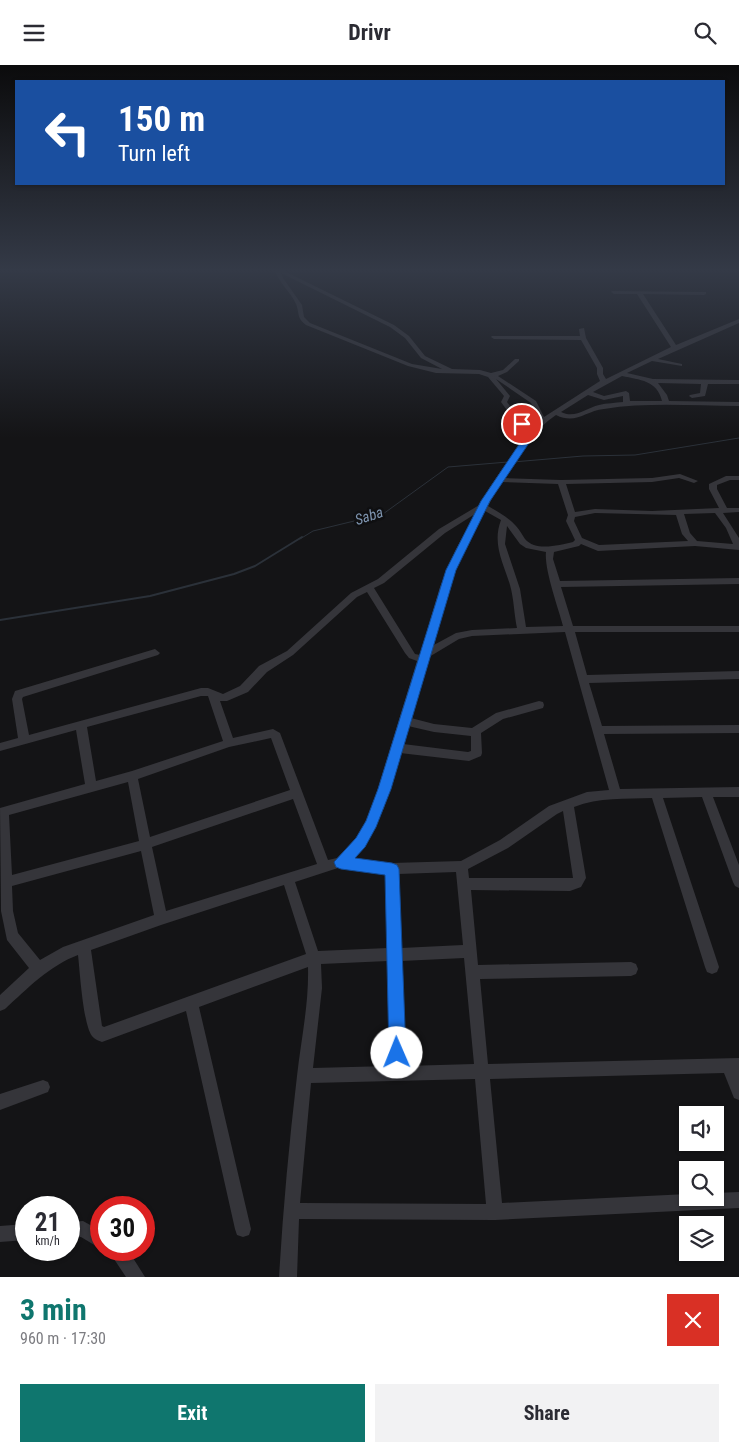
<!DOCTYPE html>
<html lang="en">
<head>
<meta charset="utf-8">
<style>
	body { margin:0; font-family:"Roboto Condensed",sans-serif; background:#f2f2f3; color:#2b2b33; height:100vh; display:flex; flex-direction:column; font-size:19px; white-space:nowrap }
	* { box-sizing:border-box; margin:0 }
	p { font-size:16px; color:#7c7c81 }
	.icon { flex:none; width:28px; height:28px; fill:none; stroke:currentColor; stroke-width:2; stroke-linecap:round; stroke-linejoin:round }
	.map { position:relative; height:1212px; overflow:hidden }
	.sheet { display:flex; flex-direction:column; background:#fff; flex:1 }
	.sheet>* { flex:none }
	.banner { position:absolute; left:15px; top:15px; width:710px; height:105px; border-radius:0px; box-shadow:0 1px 4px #0004; background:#1a4fa0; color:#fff; overflow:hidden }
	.tools { position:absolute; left:679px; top:1041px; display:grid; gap:10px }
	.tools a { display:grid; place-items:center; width:45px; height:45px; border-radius:0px; background:#fff; box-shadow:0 1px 4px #0004; font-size:25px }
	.speed { position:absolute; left:15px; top:1131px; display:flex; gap:10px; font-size:25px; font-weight:700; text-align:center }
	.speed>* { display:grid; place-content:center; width:65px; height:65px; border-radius:50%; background:#fff; box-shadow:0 1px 4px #0004; line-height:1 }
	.speed small { font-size:12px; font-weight:400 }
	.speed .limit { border:8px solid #d22; background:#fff; color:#111 }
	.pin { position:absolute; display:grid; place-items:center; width:42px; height:42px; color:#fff; margin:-21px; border:2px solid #fff; border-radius:50%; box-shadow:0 1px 5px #0007 }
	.me { position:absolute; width:55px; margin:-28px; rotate:359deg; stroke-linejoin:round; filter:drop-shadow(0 0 4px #0008) }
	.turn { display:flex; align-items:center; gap:18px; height:105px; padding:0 20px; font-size:22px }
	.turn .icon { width:65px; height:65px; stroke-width:2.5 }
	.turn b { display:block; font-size:35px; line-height:42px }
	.round { display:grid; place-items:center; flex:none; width:52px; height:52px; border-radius:0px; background:#f2f2f3 }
	.overview { display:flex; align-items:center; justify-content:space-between; height:85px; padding:0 20px }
	h1 { font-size:30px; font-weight:700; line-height:38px; color:#0f766e }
	.button { display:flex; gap:10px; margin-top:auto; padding:10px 20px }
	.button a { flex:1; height:58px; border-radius:0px; background:#0f766e; color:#fff; font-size:20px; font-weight:700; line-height:58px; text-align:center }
	.button a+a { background:#f2f2f3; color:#2b2b33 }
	header { display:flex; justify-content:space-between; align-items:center; height:65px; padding:0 20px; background:#fff; font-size:22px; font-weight:700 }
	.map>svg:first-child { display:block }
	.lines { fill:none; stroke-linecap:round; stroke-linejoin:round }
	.stream-far1 { stroke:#2b3139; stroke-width:1 }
	.stream { stroke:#2b3139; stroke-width:2 }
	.minor { fill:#35353a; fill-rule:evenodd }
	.route { fill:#1a73e8; stroke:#114b97 }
	.labels { text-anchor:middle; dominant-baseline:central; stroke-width:5; stroke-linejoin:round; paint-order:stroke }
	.water-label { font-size:15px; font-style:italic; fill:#7e94af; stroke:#0f0f11 }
</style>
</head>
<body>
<header><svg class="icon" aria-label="menu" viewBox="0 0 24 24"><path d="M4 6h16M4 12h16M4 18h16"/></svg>Drivr<svg class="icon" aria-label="search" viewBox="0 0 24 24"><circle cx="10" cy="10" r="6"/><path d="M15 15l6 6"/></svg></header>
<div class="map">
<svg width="739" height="1212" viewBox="0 0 739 1212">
	<rect width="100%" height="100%" fill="#141416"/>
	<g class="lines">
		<path class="stream-far1" d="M513,397L583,391L635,390L739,373
			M300,474L313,466L383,449L448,402L508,397"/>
		<path class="stream" d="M0,555L150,531L234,509L255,501L302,472"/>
		<path class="minor" d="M274,204H280L394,260L409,271L425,291L452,304L480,305L491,308L503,305L515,294H519V296L507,307L498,311L536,336L544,352L600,316L597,309V303L581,275L494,274L491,272L492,271H580L579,264L584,263L586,273L603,303V309L606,314L671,282L637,229H614L611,227L612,226L706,227V229L704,230L643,229L676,280L739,254V258L658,294L682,299V301L652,296L627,308L653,314L739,315V319H708L705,331L692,333L689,331L690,330L700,328L701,319L658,318L667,330L669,336L739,337V341C694,341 648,337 604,344C585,346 576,360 556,350C533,365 519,390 504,413L561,415L652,413L680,409L698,416L694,418L679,413L652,417L566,419L575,447L595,444L652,446L719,443L709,424V419L726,411H739V415H730L717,420V424L727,443H739V447L723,448L739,473V485L695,481L598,486L581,479L579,481L554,487L553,494L560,516L739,513V519L561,522L573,561H739V567H575L587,610L739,606V614L589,618L602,661L739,660V668L604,669L620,724L739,722V732H713L739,800V823L735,821L733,817L702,732L663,733L719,902L717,907L712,909L707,907L705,902L652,733C626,734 599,732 574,742L586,813L581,822L570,826L471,825L478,900L631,897L636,899L638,904L636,909L631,911L480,914L488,999L739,993V1035L734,1033L724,1008L490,1014L502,1138L688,1129V1132H715V1128L739,1127V1143L495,1155L299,1154L297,1212H279C283,1145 289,1078 297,1011C301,975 309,939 308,902L199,942L251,1164L249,1170L243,1172L237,1170L235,1164L186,946L102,977C99,976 94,974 92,971C83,959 80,907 78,890C49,901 28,923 5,944L0,946V930L29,903L7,875L1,846L0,743L85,719L76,665L0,686V678L18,673L12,634L15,626L155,584L160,588L158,590L23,632L22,634L29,670L201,623H208L223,629L240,621L259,601L287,586L351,528L378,514L439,464L481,439L490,422L522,375L519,362L501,337L504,331L488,312L479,309L436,308L408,301L306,260C296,252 300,249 296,239C290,226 279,218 274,204ZM281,208L390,262L405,273L421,293L442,304L412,299L310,258L304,252L302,240L283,213ZM622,311C640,315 657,315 662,336H630L629,328L626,326L604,331L593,327ZM496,314L531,338L538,356L528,368L523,358L507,337L510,331ZM588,330L604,335L623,331V337C615,338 607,338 599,340C586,343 575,354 561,347ZM501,417L558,419L568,450L566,456L575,475L573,477C559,480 536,487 525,474C522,470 520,465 516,461C508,452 498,447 488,441ZM485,446L501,455C492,479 503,497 510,520C514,534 514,549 517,563L472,565L456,568L432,581L450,522L463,486ZM595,448L676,450L682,469L688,476L599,480L582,473L574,456L575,452ZM715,448L726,463L733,479L697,476L690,468L684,449ZM475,449L455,486L440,522L420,590L415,589L374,523L384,518L445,468ZM507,461L520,479L526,483L546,487C544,504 558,542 563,561L526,562L520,524L505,479ZM367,527L405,588L409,593L417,596L372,743L357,774L337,793L328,795L280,668L273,664L233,673L220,636H227L248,627L267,607L293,590L357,532ZM565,567L609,725L587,727L549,741L500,775L461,796L392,798L353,793L365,782L384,743L400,688L469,696L481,691L482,688L481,668L503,654L543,643L544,640L543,637L539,636L496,648L472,663L434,659L411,653L429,592L459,574L472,571ZM201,631H208L223,676L132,706L96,716L87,662ZM408,661L434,667L471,671V686L468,687L403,679ZM271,673L290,725L150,772L138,714L229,682ZM128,717L139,776L12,810L9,750ZM293,734L317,799L166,846L152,782ZM563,746L573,813H469L468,804L508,783L557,749ZM141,786L154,850L63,882L40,895L18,868L13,846L12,821ZM341,802L386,809L388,883L318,886L295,817ZM456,807L463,880L401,883L398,809ZM284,820L306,889L104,962L102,961L91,885L161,860ZM464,893L474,999L405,1001L401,896ZM388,896L390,1001L313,1003L322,923L321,899ZM475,1014L486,1139L300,1138L311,1018Z
			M43,1015L48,1017L50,1022L48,1027L0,1045V1029Z
			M83,1156L101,1166V1184L81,1172L69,1173V1157Z
			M26,1159V1175L0,1177V1161Z
			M107,1185H128L145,1212H126L114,1194L109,1191Z"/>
	</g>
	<linearGradient id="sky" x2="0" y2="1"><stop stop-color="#0b0b0c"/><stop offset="0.55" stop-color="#343a47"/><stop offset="1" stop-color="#343a47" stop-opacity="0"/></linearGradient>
	<rect width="739" height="373" fill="url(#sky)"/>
	<path class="route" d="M519,357L526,359L531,375L490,436L456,505L391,724L376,762L365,782L355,793L392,798L397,800L399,804L406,988L403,994L397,996L392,994L389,988L385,810L341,804L336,802L334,797L356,773L366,756L378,724L446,505L481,436L522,375Z"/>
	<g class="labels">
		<g class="water-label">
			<text transform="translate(369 451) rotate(-18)">Saba</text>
		</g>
	</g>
</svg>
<div class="tools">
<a><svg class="icon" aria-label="sound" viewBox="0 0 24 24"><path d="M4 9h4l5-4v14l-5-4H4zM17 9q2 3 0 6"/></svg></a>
<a><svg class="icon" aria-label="search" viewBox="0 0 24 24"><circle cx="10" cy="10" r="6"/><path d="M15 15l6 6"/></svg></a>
<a><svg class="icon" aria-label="layers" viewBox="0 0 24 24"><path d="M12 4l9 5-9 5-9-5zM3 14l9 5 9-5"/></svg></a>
</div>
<div class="speed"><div>21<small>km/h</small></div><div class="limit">30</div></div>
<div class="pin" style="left:522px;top:359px;background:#d93025"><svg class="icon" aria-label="arrive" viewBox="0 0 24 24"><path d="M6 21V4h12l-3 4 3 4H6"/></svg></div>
<svg class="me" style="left:397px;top:988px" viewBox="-20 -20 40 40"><circle r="19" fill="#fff"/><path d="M0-13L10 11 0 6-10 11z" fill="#1a73e8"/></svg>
<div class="banner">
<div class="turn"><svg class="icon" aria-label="left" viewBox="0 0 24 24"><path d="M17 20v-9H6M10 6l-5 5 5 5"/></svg><div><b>150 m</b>Turn left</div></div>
</div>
</div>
<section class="sheet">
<div class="overview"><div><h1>3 min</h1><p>960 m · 17:30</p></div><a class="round" style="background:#d93025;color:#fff"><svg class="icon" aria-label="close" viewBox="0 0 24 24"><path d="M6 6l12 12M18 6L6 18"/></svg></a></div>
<div class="button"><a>Exit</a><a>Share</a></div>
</section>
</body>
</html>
